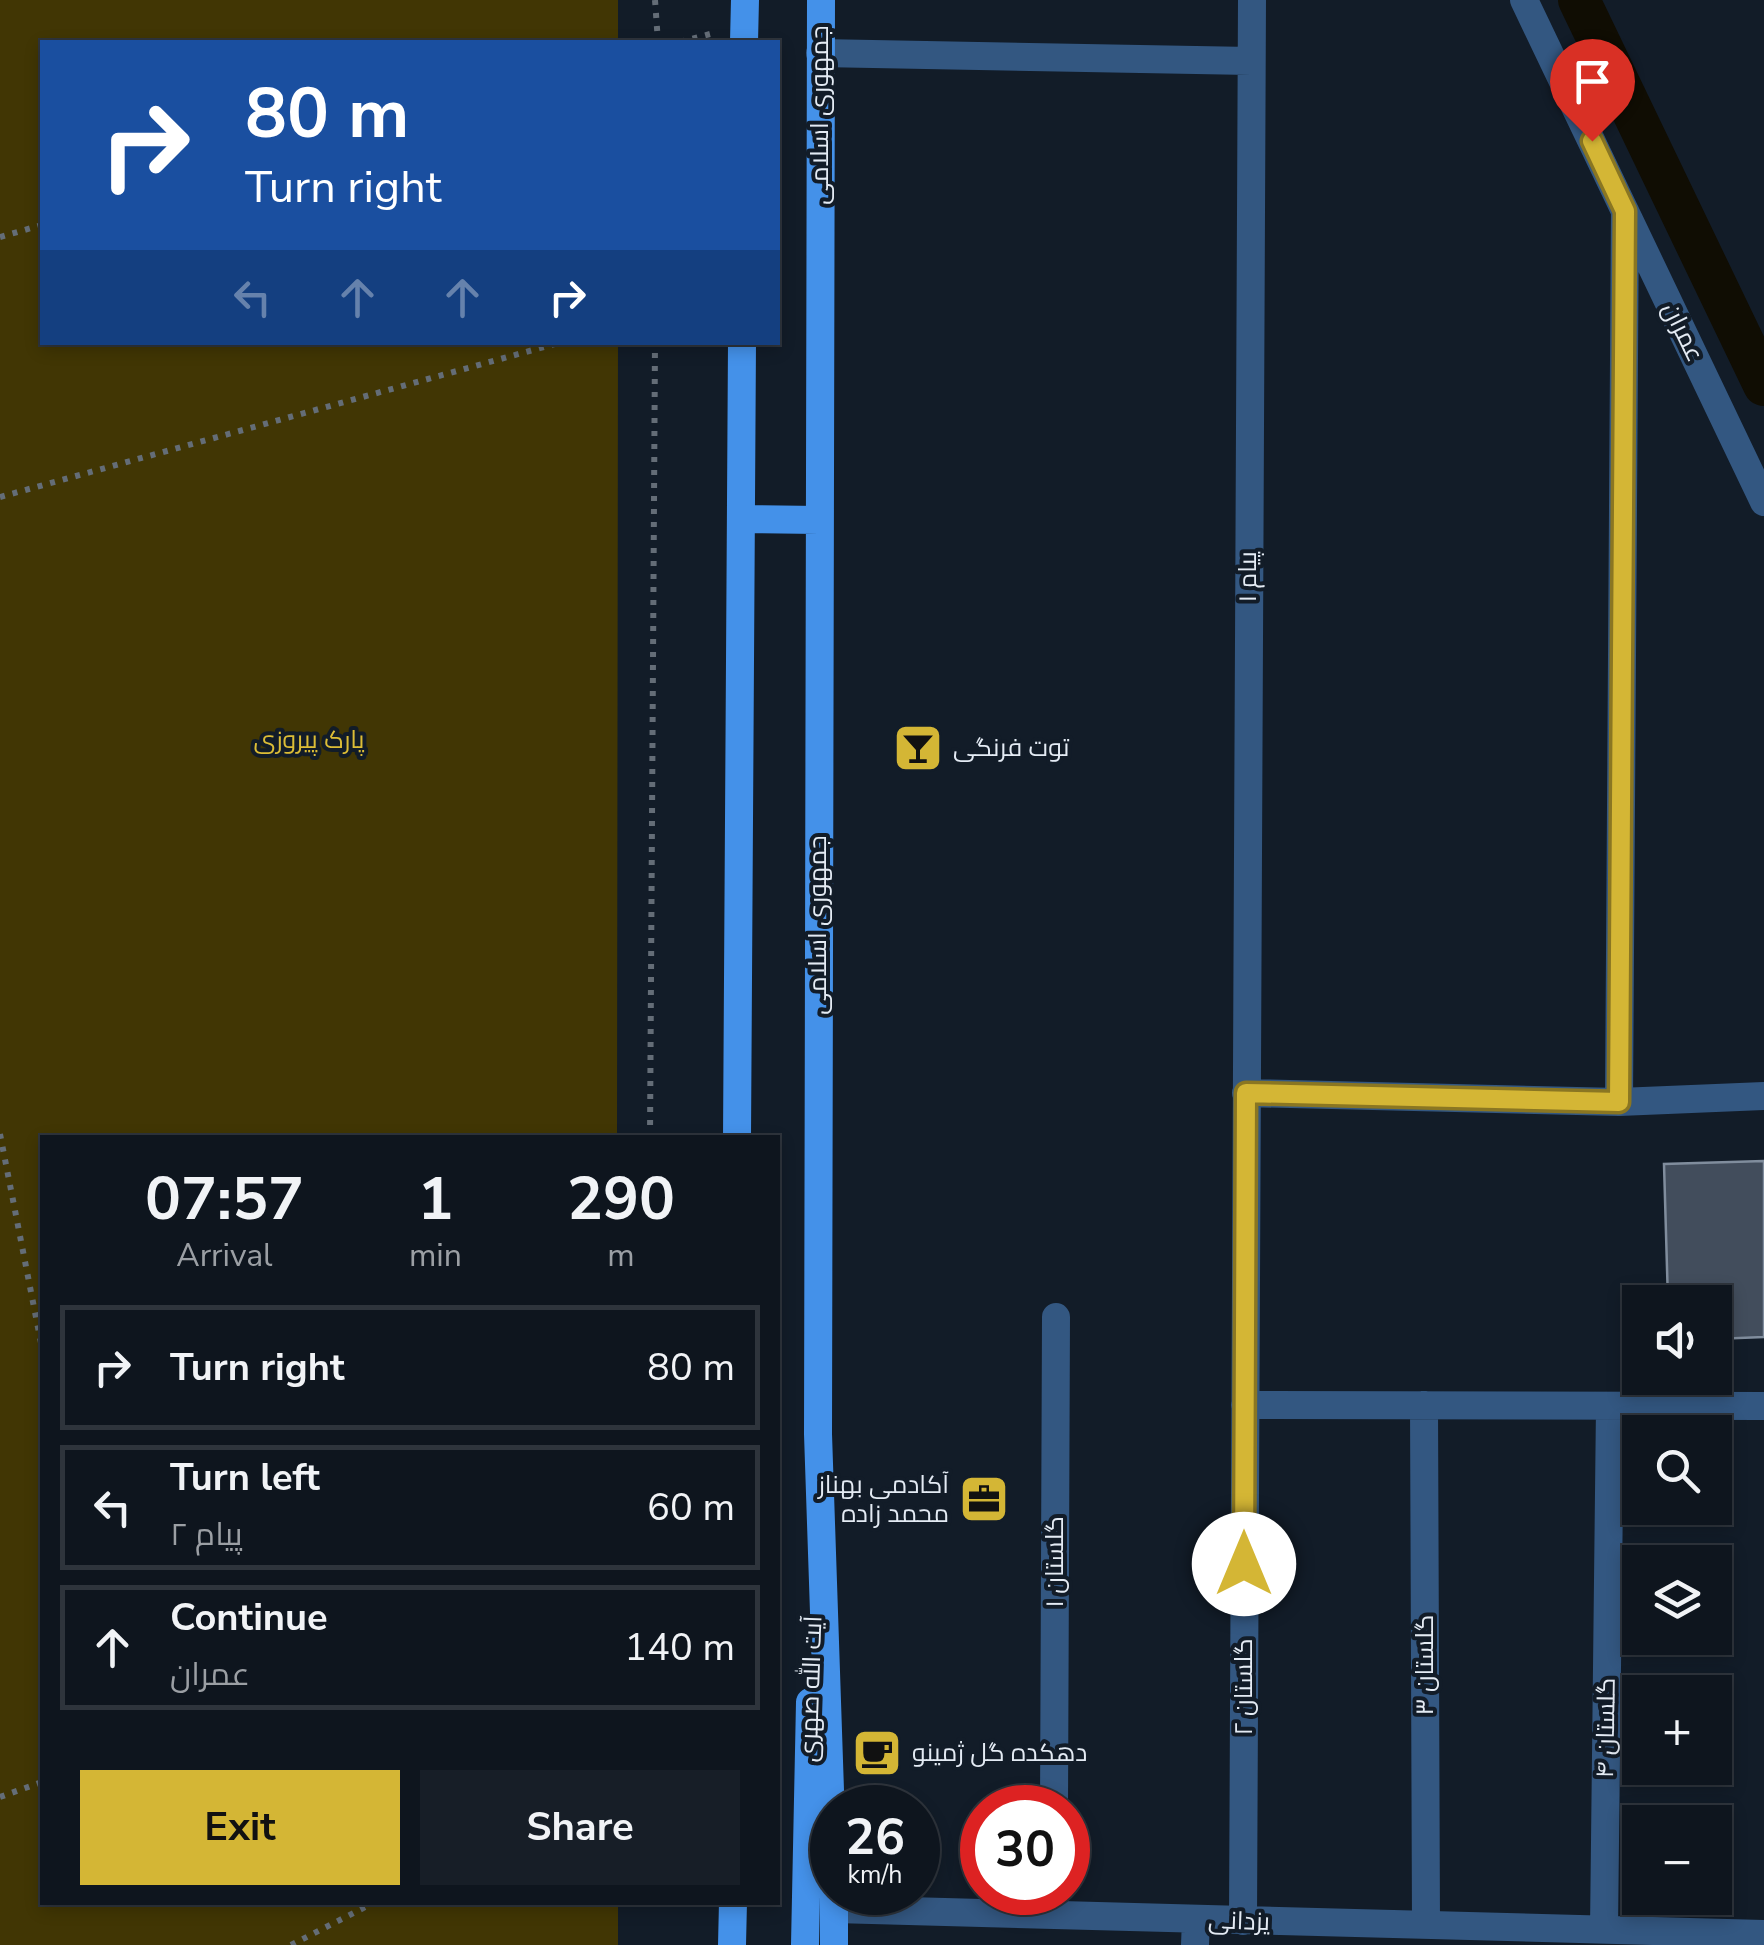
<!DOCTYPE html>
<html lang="en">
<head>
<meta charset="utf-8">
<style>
	body { margin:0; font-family:"Nunito Sans",Cairo,sans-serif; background:#171e27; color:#f1f3f6; height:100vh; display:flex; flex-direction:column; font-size:38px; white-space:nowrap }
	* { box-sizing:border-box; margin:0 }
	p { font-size:32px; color:#9b9fa4 }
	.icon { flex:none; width:55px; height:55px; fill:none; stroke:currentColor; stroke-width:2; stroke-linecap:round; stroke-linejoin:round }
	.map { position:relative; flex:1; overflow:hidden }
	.panel { position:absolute; left:40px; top:1135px; width:740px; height:770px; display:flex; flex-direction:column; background:#0e151e; border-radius:0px; box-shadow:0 5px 15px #0003,0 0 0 2px #2e343c }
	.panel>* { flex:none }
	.banner { position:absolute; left:40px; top:40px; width:740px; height:305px; border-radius:0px; box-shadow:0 5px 15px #0003,0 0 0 2px #2e343c; background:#1a4fa0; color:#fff; overflow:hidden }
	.fabs { position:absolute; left:1622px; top:1285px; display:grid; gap:20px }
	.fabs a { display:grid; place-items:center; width:110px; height:110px; border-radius:0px; background:#0e151e; box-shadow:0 5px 15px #0003,0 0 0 2px #2e343c; font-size:50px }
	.speed { position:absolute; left:810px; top:1785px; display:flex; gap:20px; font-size:50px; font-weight:700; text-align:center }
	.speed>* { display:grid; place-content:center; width:130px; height:130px; border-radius:50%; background:#0e151e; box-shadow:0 5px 15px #0003,0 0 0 2px #2e343c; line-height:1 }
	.speed small { font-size:25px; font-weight:400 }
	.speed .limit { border:15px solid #d22; background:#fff; color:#111 }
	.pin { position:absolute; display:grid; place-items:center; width:85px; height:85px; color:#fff; margin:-102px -42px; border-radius:50% 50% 50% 0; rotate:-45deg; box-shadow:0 0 10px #0007 }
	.pin .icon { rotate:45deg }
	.me { position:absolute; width:110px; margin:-55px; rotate:0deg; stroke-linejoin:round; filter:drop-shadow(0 0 8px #0008) }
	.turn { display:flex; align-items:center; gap:35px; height:210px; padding:0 40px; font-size:45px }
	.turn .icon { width:130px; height:130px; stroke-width:2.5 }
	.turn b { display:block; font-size:70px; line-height:85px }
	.lanes { display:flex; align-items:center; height:95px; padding:0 40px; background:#0003; justify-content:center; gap:50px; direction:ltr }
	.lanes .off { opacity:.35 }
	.eta { display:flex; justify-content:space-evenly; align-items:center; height:170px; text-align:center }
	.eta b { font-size:60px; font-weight:700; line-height:70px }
	.primary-button { display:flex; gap:20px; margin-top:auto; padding:20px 40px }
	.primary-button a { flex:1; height:115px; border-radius:0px; background:#d4b635; color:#111; font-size:40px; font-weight:700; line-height:115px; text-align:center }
	.primary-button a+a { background:#171e27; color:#f1f3f6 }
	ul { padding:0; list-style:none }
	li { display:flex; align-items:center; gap:30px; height:125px; margin:0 20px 15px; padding:0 20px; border:5px solid #2e343c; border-radius:0px }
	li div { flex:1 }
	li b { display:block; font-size:38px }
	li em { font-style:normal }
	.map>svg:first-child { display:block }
	.green { fill:#413604 }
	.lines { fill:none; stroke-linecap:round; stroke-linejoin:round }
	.canal { stroke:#100d03; stroke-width:42 }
	.building { fill:#424d5c; stroke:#808d9d; stroke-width:2.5 }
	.path { stroke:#646d77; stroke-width:6; stroke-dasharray:5 8; stroke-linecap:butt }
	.minor { stroke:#335781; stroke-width:28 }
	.primary { stroke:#4491e9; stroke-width:28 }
	.route-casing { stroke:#8a7622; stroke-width:25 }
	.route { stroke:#d4b635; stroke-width:18 }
	.labels { text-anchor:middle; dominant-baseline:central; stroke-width:8; stroke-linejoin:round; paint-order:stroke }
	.street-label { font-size:25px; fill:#e4ebf4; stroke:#121c28 }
	.park-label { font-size:25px; fill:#dcbd36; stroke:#121c28 }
	.poi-label { font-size:25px; fill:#e4ebf4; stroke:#121c28; text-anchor:start }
</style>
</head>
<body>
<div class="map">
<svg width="1764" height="1945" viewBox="0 0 1764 1945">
	<rect width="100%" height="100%" fill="#121c28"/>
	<path class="green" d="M0,0H618V42H42V342L618,343L617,1137L42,1138V1902L618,1903V1945H0Z"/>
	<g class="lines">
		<path class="canal" d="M1579,0L1764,385"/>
	</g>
	<path class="building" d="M1764,1161V1337L1715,1339V1302H1668L1664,1164Z"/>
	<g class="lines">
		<path class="path" d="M655,0L658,42
			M680,42L710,34
			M0,237L42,225
			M0,497L562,342
			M0,1134L42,1348
			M650,1138L655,342
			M0,1797L42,1782
			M291,1945L375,1902"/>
		<path class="minor" d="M1524,0L1764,502
			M820,53L1251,61
			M1246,1093L1619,1102L1764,1096
			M1619,1102L1625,211
			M1245,1405L1764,1406
			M1424,1405L1426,1925
			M1054,1808L1056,1317
			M835,1909L1764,1934
			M1243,1921L1252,0
			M1604,1929L1610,1406
			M1195,1945L1196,1919"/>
		<path class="primary" d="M821,0L818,1434L832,1850
			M744,42L745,0
			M741,519L819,520
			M737,1138L742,342
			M834,1892V1945
			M732,1945L733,1902
			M805,1945L810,1702"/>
	</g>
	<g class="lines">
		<g class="route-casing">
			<path id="route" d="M1244,1564L1246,1093L1619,1102L1625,211L1592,141"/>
		</g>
		<use href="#route" class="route"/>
	</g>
	<defs>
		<g id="bar-square" transform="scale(2.5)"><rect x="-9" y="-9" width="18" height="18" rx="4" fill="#d4b635" stroke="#121c28"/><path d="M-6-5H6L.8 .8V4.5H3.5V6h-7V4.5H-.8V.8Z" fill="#111"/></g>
		<g id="office-square" transform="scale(2.5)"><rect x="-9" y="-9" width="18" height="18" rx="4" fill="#d4b635" stroke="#121c28"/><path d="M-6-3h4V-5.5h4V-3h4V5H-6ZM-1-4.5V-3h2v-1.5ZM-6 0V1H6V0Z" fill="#111"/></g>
		<g id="cafe-square" transform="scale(2.5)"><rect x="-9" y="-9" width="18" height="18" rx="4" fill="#d4b635" stroke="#121c28"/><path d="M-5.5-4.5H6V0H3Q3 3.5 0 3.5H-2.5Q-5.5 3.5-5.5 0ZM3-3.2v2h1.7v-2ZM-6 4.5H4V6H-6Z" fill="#111"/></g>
	</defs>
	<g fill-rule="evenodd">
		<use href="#bar-square" x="918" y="748"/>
		<use href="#office-square" x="984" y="1499"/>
		<use href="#cafe-square" x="877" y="1753"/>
	</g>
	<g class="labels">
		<g class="street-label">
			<text transform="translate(820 115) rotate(-90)">جمهوری اسلامی</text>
			<text transform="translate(1683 332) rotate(64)">عمران</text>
			<text transform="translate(1248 577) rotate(-90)">پیام ۱</text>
			<text transform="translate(818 925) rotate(-90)">جمهوری اسلامی</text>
			<text transform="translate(1055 1562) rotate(-90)">گلستان ۱</text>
			<text transform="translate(1425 1665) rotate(-90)">گلستان ۳</text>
			<text transform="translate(1244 1687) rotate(-90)">گلستان ۲</text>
			<text transform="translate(811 1689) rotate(-88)">آیت الله صهری</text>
			<text transform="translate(1606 1728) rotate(-89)">گلستان ۴</text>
			<text transform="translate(1239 1921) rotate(2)">یزدانی</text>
		</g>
		<g class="park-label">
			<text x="309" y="740">پارک پیروزی</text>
		</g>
		<g class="poi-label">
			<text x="953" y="748">توت فرنگی</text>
			<text x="949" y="1485" text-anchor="end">آکادمی بهناز<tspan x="949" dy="29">محمد زاده</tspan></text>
			<text x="912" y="1753">دهکده گل ژمینو</text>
		</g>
	</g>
</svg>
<div class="fabs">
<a><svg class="icon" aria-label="sound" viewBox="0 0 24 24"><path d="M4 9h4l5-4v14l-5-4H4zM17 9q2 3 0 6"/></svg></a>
<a><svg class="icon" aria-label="search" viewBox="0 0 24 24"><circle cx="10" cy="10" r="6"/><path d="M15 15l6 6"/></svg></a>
<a><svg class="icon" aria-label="layers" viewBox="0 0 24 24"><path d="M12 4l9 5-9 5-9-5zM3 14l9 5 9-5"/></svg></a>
<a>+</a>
<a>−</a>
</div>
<div class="speed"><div>26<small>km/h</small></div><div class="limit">30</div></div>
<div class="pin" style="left:1592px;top:141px;background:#d93025"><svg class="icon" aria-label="arrive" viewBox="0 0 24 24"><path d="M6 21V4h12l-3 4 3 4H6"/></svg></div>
<svg class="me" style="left:1244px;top:1564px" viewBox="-20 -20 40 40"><circle r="19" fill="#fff"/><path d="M0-13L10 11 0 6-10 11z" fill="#d4b635"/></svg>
<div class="banner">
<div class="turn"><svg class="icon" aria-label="right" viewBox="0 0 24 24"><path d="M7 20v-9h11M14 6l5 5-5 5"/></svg><div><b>80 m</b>Turn right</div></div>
<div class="lanes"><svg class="icon off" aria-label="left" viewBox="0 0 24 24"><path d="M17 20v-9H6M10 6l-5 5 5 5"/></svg><svg class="icon off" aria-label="ahead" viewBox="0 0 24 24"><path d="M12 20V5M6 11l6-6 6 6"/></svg><svg class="icon off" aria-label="ahead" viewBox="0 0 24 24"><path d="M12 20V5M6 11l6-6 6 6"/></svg><svg class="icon" aria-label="right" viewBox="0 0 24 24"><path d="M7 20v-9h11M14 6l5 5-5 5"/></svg></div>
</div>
<section class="panel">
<div class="eta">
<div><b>07:57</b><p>Arrival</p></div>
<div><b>1</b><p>min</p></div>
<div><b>290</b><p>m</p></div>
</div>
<ul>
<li><svg class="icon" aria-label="right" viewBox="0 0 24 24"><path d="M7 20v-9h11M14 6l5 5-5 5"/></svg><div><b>Turn right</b></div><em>80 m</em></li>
<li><svg class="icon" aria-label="left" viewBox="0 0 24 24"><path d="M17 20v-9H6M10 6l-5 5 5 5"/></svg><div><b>Turn left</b><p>پیام ۲</p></div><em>60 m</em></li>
<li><svg class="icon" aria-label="ahead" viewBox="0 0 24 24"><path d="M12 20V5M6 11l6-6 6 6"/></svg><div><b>Continue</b><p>عمران</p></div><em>140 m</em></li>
</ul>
<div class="primary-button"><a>Exit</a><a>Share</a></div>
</section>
</div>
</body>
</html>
